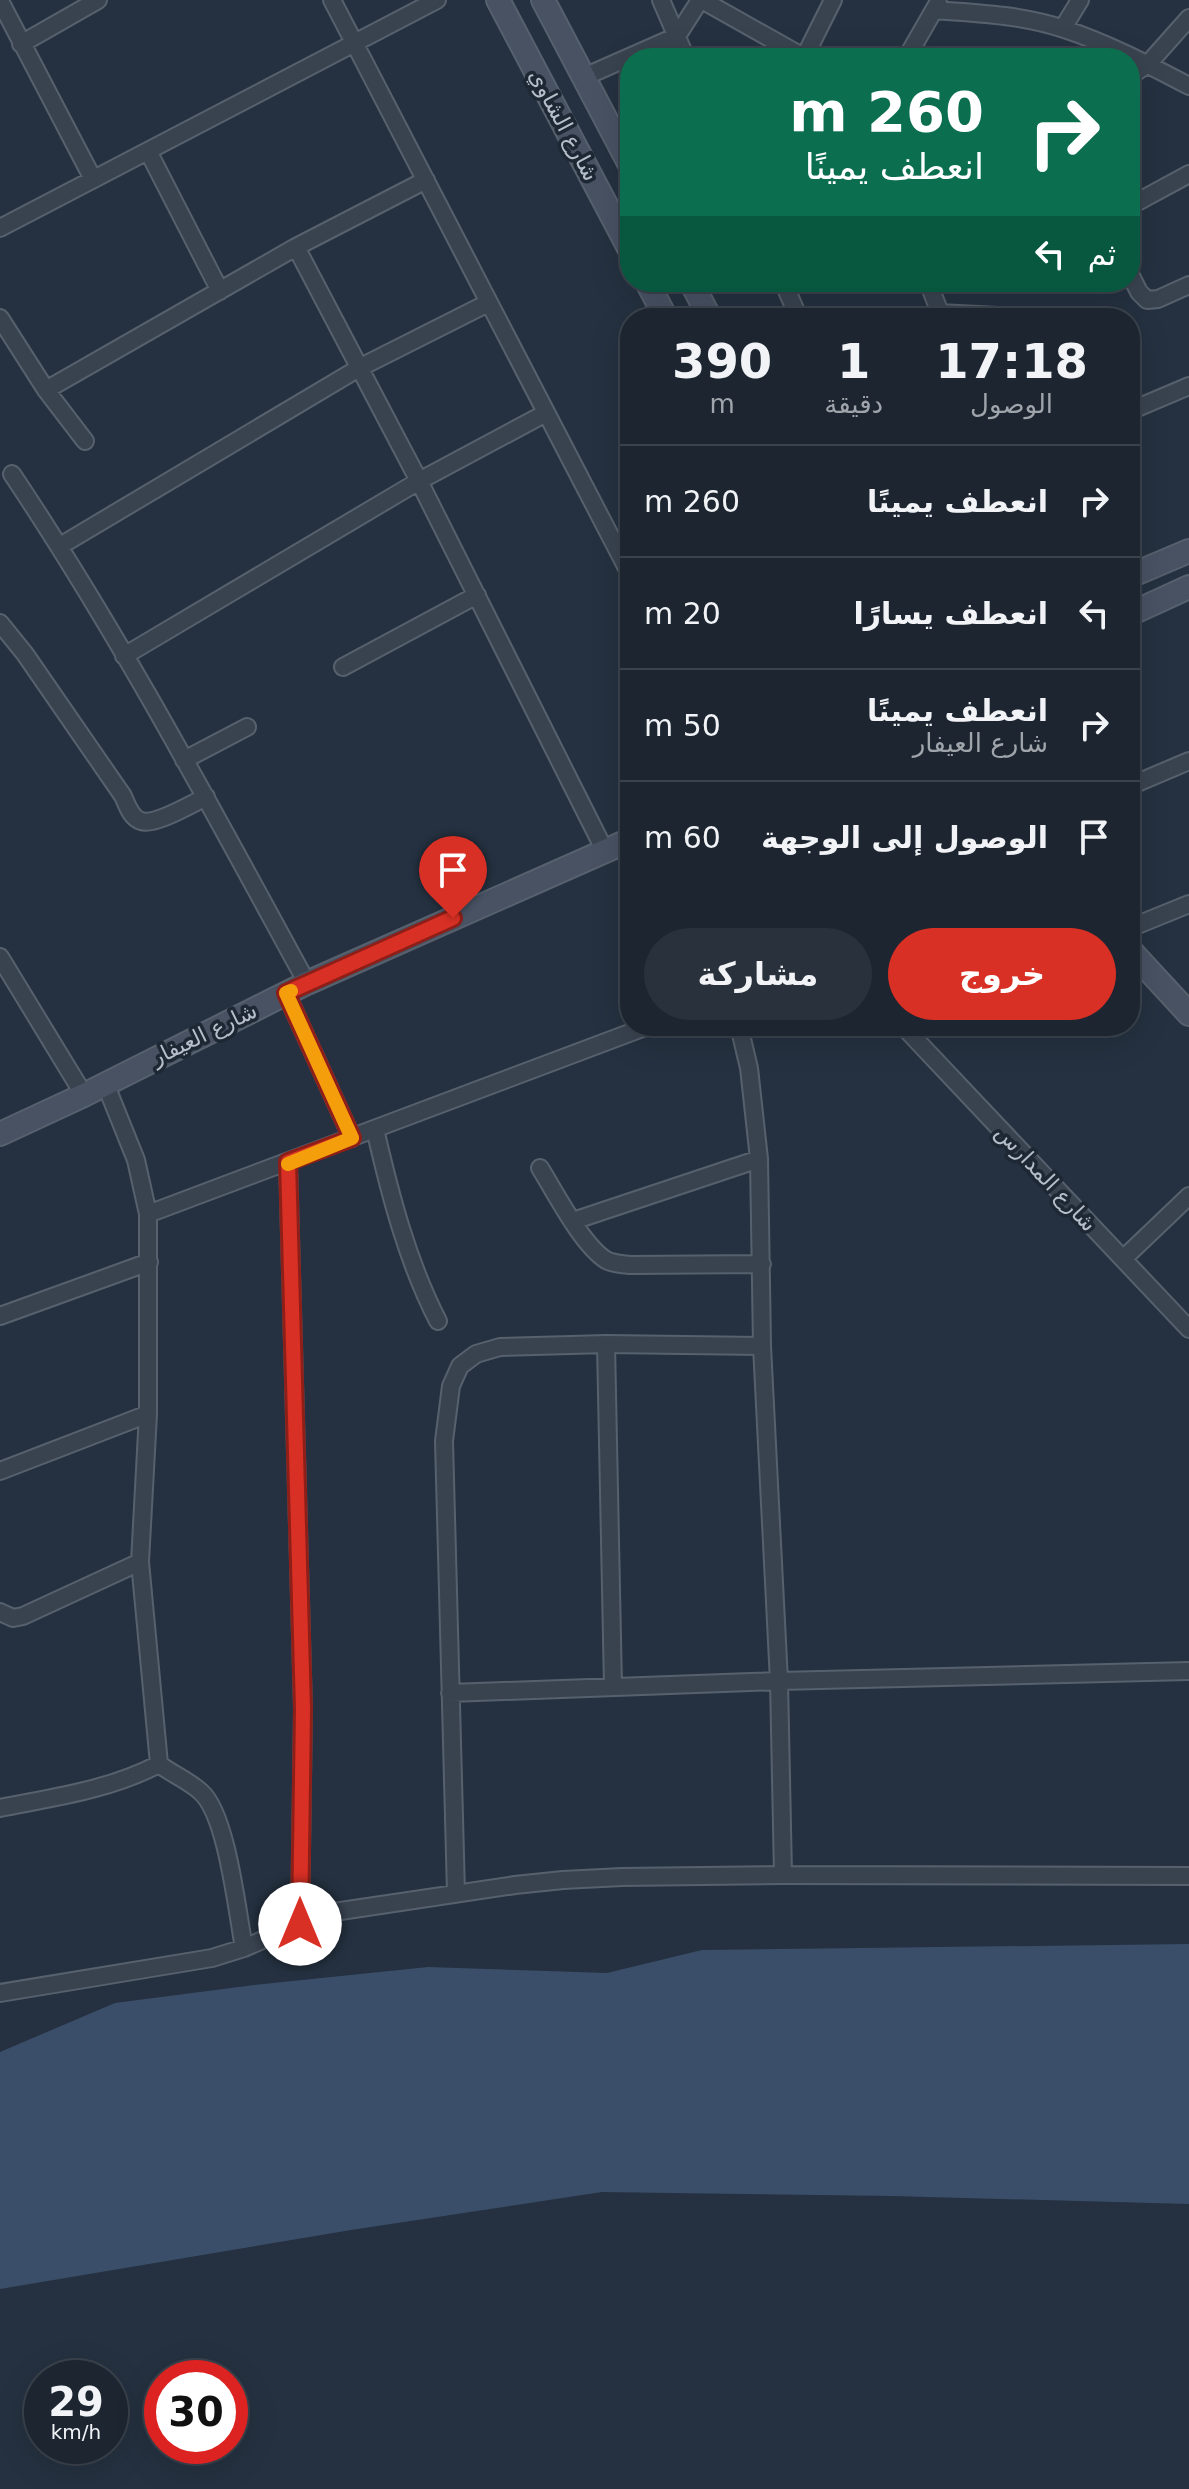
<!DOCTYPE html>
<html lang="ar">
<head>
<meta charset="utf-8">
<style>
	body { margin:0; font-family:"DejaVu Sans","Noto Naskh Arabic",sans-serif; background:#29313c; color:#f1f3f6; direction:rtl; height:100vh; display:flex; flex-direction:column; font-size:30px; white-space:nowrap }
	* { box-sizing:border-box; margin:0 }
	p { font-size:26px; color:#a0a5ab }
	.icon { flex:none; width:44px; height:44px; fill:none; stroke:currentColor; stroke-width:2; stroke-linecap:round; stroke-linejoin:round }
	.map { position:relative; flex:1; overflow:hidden; direction:ltr }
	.details { position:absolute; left:620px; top:308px; width:520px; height:728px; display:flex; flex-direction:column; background:#1c2530; border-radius:32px; box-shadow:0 8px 32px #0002,0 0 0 2px #3a424c; direction:rtl }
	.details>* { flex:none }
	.banner { position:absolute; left:620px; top:48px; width:520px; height:244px; border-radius:32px; box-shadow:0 8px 32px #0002,0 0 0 2px #3a424c; direction:rtl; background:#0b6e4f; color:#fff; overflow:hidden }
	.speed { position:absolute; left:24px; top:2360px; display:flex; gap:16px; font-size:40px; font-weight:700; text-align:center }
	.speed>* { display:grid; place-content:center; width:104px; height:104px; border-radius:50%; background:#1c2530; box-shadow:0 8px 32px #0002,0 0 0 2px #3a424c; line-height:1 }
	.speed small { font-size:20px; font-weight:400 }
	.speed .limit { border:12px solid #d22; background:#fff; color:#111 }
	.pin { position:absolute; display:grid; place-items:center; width:68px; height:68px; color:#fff; margin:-82px -34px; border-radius:50% 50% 50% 0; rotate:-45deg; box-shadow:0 0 8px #0007 }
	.pin .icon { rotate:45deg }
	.me { position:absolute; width:88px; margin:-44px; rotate:0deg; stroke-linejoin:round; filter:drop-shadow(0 0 6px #0008) }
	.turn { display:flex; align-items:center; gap:28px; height:168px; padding:0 24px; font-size:36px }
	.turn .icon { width:104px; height:104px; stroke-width:2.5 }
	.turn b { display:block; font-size:56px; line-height:68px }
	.then { display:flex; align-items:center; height:76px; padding:0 24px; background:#0003; gap:16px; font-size:30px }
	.eta { display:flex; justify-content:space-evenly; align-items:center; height:136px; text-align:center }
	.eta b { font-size:48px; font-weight:800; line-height:56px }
	.action { display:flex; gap:16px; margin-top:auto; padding:16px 24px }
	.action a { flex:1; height:92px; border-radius:48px; background:#d93025; color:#fff; font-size:32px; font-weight:800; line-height:92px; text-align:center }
	.action a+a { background:#29313c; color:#f1f3f6 }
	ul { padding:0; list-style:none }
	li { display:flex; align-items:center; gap:24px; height:112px; padding:0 24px; border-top:2px solid #3a424c }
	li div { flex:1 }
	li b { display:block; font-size:30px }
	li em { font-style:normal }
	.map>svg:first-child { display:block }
	.water { fill:#3b4e69 }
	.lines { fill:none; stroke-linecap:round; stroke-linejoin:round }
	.street-casing { stroke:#57616d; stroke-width:20 }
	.secondary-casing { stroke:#57616d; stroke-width:26 }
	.street { stroke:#394350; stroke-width:16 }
	.secondary { stroke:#485263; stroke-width:22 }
	.route-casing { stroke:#8d1f18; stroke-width:20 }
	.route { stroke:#d93025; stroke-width:14 }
	.slow { stroke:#f59e0b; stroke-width:14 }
	.labels { text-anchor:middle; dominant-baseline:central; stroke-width:7; stroke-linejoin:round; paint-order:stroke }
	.street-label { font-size:22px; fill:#b6beca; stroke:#1e2835 }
</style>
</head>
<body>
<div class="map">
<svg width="1189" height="2489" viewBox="0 0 1189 2489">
	<rect width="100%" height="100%" fill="#253140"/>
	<path class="water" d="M1189,1944V2204L893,2196L602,2192L351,2230L0,2289V2052L115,2003L254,1985L428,1967L607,1973L702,1950Z"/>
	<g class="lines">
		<g class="street-casing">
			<path id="street" d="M332,0L630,574
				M661,0L686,58
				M702,0L805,58
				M0,1L93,179
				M934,10C978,13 1022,15 1064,29C1107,43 1149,65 1189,86
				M1063,28L1080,0
				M21,44L98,0
				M804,58L833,0
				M910,58L911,50L938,3
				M1130,76L1148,64L1189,18
				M584,77L677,36L700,0
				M148,151L220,291
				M1130,206L1189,174
				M0,228L437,0
				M296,247L419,481L605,851
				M1130,274L1139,292L1147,300L1158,299L1189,285
				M783,282L799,318
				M928,282L942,318
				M0,318L46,390L85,441
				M923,318L939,313L1036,318
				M46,390L296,247L426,180
				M1130,411L1189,386
				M12,474C121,637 213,811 307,983
				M60,546L359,368L488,303
				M0,623L25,654L123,796C127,805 131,818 141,821C155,826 193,803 206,797
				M124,656L419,481L546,413
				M343,667L477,595
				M184,760L247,727
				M1130,786L1189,761
				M1130,928L1189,904
				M0,957L84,1095
				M286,993L352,1138
				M739,1026L749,1068L759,1159L762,1346L779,1681L783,1875
				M903,1026L1189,1329
				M105,1083L136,1160L148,1214V1414L140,1562L159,1764C172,1774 189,1781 201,1792C227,1815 237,1911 244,1948
				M375,1129C390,1194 407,1261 438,1321
				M288,1162L303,1709L300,1924
				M540,1168C555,1192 582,1245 606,1260C613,1264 622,1264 630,1265L762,1264
				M148,1214L648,1026
				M573,1221L759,1159
				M1123,1259L1189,1196
				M0,1316L149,1262
				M606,1344L613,1687
				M0,1471L148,1414
				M0,1612L13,1618L23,1616L140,1562
				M450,1693L779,1681L1189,1671
				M0,1808C55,1797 109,1790 159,1764
				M456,1893L444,1441L451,1386L460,1366L476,1354L500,1347L606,1344L762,1346
				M0,1993L212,1958L244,1948L300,1924L334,1912L515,1885L563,1880L622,1877L783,1875L1189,1876"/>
		</g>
		<g class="secondary-casing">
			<path id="secondary" d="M498,0L630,250
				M543,0L630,165
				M647,282L666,318
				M691,282L710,318
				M1130,576L1189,551
				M1130,614L1189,587
				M1130,950L1189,1014
				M0,1134L84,1095L307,983L630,840"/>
		</g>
		<use href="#street" class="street"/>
		<use href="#secondary" class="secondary"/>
	</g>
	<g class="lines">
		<g class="route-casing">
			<path id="route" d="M300,1924L303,1709L288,1162L352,1138L286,993L453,918"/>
		</g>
		<use href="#route" class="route"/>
		<path class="slow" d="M288,1164L352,1138L286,993L291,991"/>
	</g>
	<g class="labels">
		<g class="street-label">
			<text transform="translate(564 125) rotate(62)">شارع الشاوي</text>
			<text transform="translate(204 1034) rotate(-26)">شارع العيفار</text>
			<text transform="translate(1046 1178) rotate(47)">شارع المدارس</text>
		</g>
	</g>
</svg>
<div class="speed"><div>29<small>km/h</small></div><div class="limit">30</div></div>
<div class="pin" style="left:453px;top:918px;background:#d93025"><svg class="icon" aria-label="arrive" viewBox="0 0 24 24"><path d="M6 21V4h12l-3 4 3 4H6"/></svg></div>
<svg class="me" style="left:300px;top:1924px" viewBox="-20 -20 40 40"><circle r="19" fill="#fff"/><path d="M0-13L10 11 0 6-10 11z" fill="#d93025"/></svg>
<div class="banner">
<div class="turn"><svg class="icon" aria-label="right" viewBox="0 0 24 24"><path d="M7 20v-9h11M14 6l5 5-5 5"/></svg><div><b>260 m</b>انعطف يمينًا</div></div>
<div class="then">ثم<svg class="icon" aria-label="left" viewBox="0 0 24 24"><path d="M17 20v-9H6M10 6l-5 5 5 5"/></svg></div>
</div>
<section class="details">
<div class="eta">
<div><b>17:18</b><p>الوصول</p></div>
<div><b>1</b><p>دقيقة</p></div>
<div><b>390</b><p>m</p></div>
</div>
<ul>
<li><svg class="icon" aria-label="right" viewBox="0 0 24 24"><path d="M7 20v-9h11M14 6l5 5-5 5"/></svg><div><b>انعطف يمينًا</b></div><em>260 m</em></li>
<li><svg class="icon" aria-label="left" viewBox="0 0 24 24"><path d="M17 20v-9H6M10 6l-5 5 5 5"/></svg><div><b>انعطف يسارًا</b></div><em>20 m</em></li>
<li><svg class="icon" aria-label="right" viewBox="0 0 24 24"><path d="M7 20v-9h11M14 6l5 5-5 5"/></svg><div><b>انعطف يمينًا</b><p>شارع العيفار</p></div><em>50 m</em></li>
<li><svg class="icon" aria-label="arrive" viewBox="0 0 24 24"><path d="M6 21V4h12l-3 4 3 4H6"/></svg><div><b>الوصول إلى الوجهة</b></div><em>60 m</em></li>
</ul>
<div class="action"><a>خروج</a><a>مشاركة</a></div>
</section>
</div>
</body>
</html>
